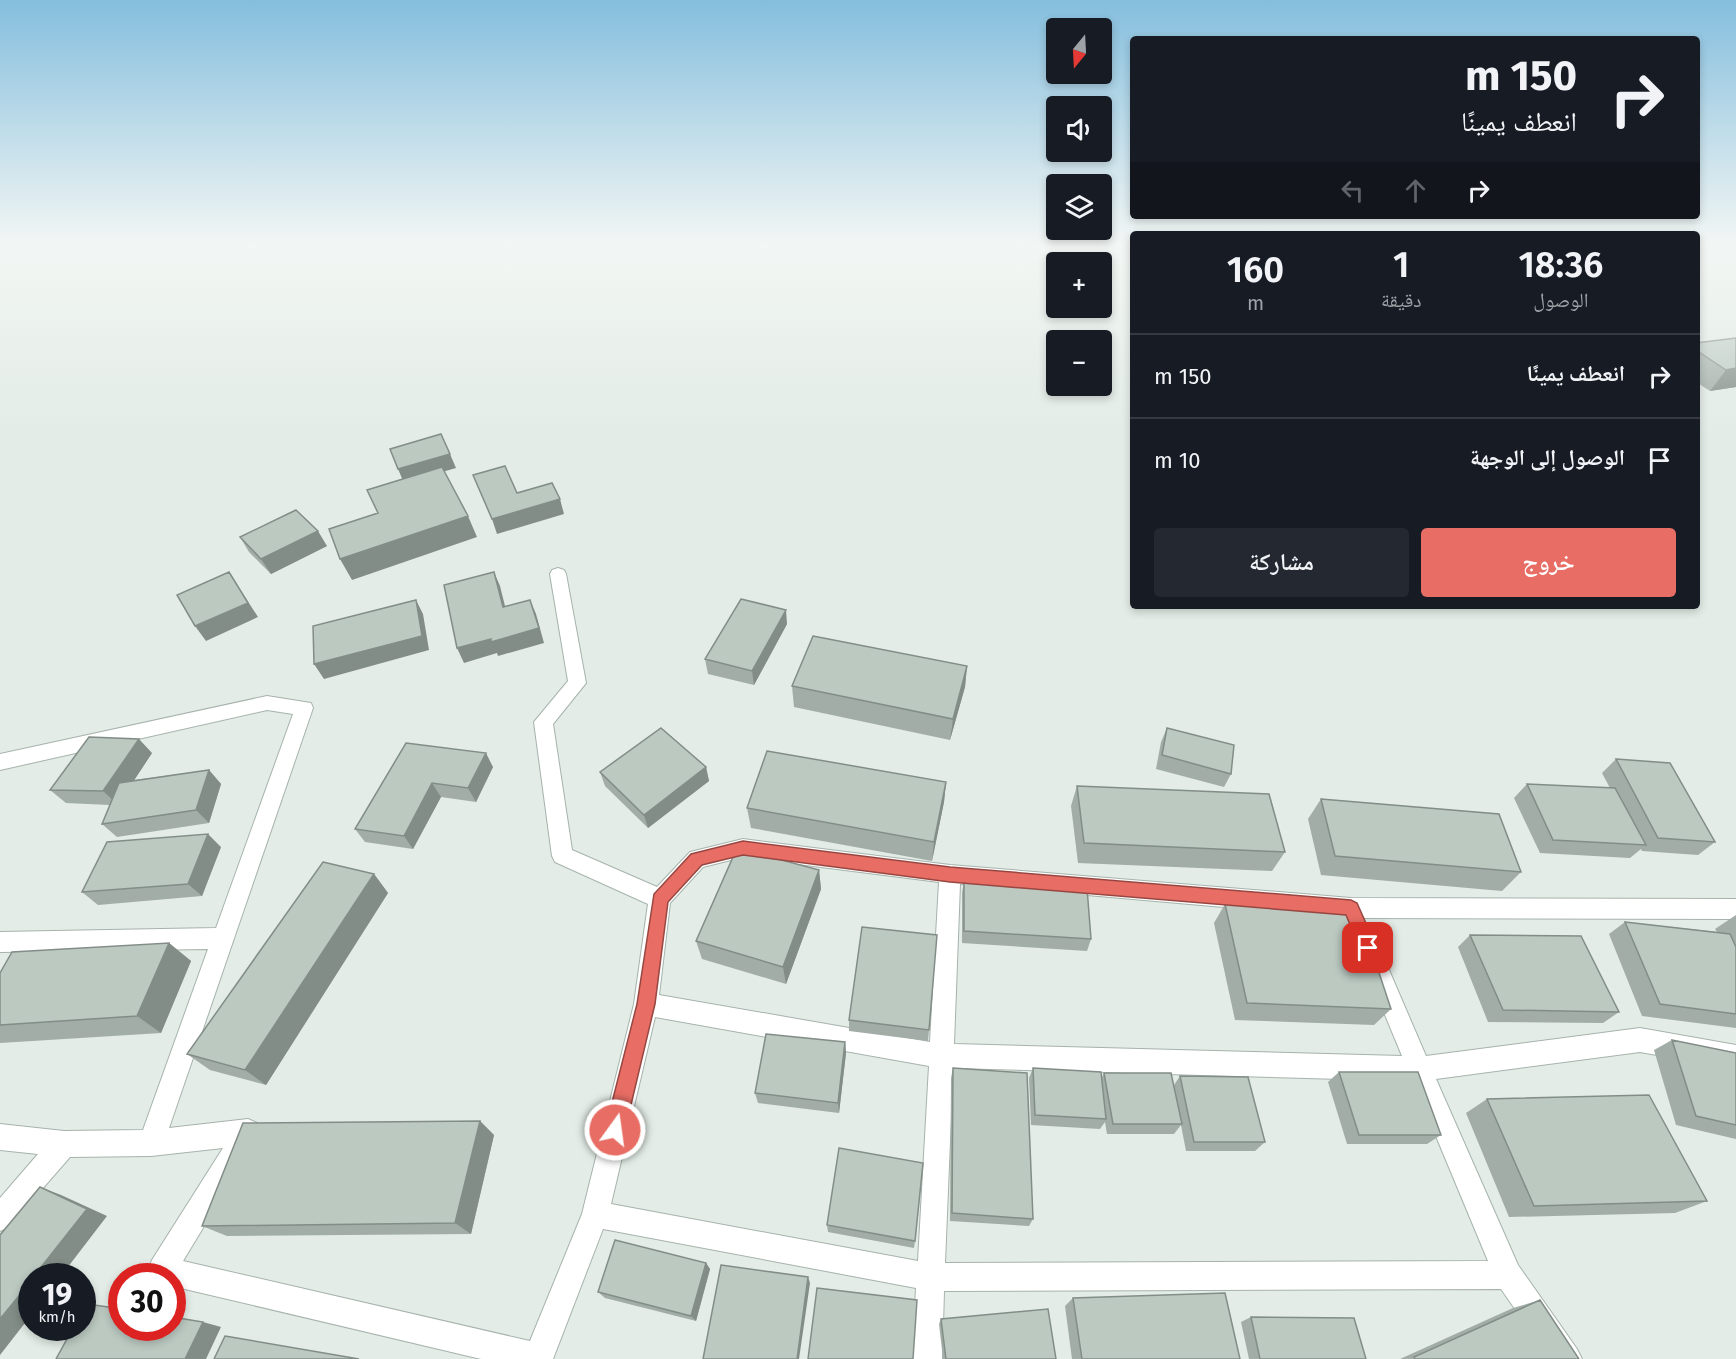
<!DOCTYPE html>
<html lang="ar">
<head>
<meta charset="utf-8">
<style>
	body { margin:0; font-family:"Fira Sans","Noto Naskh Arabic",sans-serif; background:#242831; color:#f1f3f6; direction:rtl; height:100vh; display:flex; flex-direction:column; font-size:22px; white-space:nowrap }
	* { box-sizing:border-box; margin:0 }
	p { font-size:20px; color:#9ea1a6 }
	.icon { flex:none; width:33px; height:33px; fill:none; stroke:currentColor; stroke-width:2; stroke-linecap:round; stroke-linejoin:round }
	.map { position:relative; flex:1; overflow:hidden; direction:ltr }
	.drawer { position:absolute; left:1130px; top:231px; width:570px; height:378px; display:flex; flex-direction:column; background:#171b24; border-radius:6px; box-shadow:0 3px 9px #0003; direction:rtl }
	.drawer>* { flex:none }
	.banner { position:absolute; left:1130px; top:36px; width:570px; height:183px; border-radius:6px; box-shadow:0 3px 9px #0003; direction:rtl; background:#171b24; color:#f1f3f6; overflow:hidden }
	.needle { width:39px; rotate:198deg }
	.controls { position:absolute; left:1046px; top:18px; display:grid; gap:12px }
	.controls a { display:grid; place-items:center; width:66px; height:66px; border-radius:6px; background:#171b24; box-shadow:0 3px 9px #0003; font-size:30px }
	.speed { position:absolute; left:18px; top:1263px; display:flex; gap:12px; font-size:30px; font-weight:700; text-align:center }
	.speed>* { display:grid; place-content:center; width:78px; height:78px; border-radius:50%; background:#171b24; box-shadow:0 3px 9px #0003; line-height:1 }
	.speed small { font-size:15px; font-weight:400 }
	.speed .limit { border:9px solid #d22; background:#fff; color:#111 }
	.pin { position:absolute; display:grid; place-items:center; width:51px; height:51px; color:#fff; margin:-26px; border-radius:12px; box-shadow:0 3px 9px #0006 }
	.me { position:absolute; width:66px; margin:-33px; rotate:14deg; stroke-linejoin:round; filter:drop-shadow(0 0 4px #0008) }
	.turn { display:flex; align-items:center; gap:21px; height:126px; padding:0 24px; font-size:27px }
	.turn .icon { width:78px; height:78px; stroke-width:2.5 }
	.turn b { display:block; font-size:42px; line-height:51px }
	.lanes { display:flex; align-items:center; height:57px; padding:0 24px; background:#0003; justify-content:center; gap:30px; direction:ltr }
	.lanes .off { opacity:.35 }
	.eta { display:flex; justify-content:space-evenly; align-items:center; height:102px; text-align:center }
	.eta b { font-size:36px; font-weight:600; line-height:42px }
	.primary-button { display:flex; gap:12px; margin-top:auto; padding:12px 24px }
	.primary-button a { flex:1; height:69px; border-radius:6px; background:#e86d64; color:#fff; font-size:24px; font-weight:600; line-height:69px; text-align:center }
	.primary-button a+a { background:#242831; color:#f1f3f6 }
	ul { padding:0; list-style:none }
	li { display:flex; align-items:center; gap:18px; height:84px; padding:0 24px; border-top:2px solid #363941 }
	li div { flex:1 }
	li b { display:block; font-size:22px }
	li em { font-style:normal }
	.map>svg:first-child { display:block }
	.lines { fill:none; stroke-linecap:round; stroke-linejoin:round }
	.street-casing { stroke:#a6b3ac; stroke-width:2 }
	.street { fill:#fff; fill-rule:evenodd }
	.wall { fill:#a1ada6 }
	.shaded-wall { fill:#838d87 }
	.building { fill:#bbc9c1; stroke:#838d87; stroke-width:1.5 }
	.route { fill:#e86d64; stroke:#974741; stroke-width:1.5 }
</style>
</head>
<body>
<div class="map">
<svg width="1736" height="1359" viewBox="0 0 1736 1359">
	<rect width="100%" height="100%" fill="#e3ece6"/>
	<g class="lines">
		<g class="street-casing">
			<path id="street" d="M558,568L564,570L566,574L586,683L553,724L572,850L657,887L690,852L743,839L950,865L1351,898L1736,899V919L1351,918L960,884L954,1044L1402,1056L1361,957L1364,949L1372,946L1380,949L1426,1056L1640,1028L1736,1045V1069L1640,1052L1436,1079L1518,1265L1577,1349L1582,1359H1550L1501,1289L944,1291L942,1359H912L916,1288L603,1229L553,1359H481L172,1286V1276H151L148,1270L152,1260L223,1148L151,1156L70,1157L9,1227L0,1231V1198L38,1154L0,1150V1124L64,1131L143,1130L208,949L0,952V932L216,928L293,714L267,710L0,770V754L267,696L311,703L313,708L169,1128L248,1119L257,1123L261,1132L183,1261L530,1341L582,1214L634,1004L648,904L555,862L552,856L534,722L568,681L550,574L552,570ZM743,857L939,882L930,1042L659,995L670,903L703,867ZM655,1017L929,1066L918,1261L611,1204ZM953,1068L1413,1081L1488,1261L945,1263Z"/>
		</g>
		<use href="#street" class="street"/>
	</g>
	<path class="wall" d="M1736,338V387L1710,391L1696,382V343Z
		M240,537L327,546L271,574L249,552Z
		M787,624L754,685L708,674L705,659Z
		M967,666L965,687L950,740L794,707L792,686Z
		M1167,728L1231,774L1224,787L1156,769L1161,742Z
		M406,743L493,767L476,802L441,797L413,849L365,842L355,829Z
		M152,753L134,780L209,770L221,784L209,823L117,837L102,824L110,805L66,803L50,790Z
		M1616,759L1715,842L1698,855L1642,851L1641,849L1630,858L1540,853L1514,798L1527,784L1610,788L1602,773Z
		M706,767L709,781L648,828L605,786L600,772Z
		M946,782L944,802L932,861L751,828L747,808Z
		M1077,786L1285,852L1272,871L1078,863L1071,806Z
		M1321,799L1521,872L1502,891L1321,875L1308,819Z
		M221,847L202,896L98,905L82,892Z
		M819,870L821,889L786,984L702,959L696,941Z
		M374,874L388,893L266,1085L210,1070L187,1054Z
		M964,881L1091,939L1087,951L962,943V893Z
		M1225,904L1391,1009L1374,1025L1235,1020L1214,923Z
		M1736,915V1028L1642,1016L1609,934L1625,922L1717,932L1715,929Z
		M1470,935L1619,1012L1603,1023L1488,1022L1458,947Z
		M169,943L191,961L161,1033L0,1043V973Z
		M849,1020L929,1030L928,1041L849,1031Z
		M1672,1040L1736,1053V1139L1676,1125L1654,1050Z
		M845,1042L846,1053L839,1113L758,1103L755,1093Z
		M953,1068L1033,1219L1029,1226L950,1221L951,1078Z
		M1033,1068L1102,1077L1104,1073L1174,1085L1180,1076L1265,1142L1255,1151H1186L1181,1125L1174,1134H1107L1105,1122L1100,1129L1031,1125L1029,1078Z
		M1339,1072L1441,1135L1427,1144H1347L1328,1082Z
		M1487,1099L1707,1201L1675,1213L1509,1217L1466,1113Z
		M480,1121L494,1135L471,1234L227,1236L202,1226Z
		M827,1225L915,1241L914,1248L828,1232Z
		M706,1263L710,1269L696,1321L605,1298L598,1292Z
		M1073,1298L1240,1359H1072L1065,1306Z
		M1540,1300L1579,1359H1400L1513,1308Z
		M1251,1317L1366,1359H1249L1241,1322Z
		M941,1319L1056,1359H943L939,1324Z"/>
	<path class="shaded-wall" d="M1736,368V387L1710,391L1726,370Z
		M450,454L456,468L404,483L398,469Z
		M560,499L564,514L497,534L492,519Z
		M468,516L477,537L352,580L340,559Z
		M318,531L327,546L271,574L261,559Z
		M229,572L258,617L206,641L195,626Z
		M494,572L500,586L509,622L503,607Z
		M416,600L423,614L429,650L324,679L314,664Z
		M530,600L536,614L544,643L498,656L497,653L464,663L457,648Z
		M786,610L787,624L754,685L752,671Z
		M967,666L965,687L950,740L953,719Z
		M139,739L152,753L118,805L103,791Z
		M486,753L493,767L476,802L468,788Z
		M706,767L709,781L648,828L644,815Z
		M209,770L221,784L209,823L196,810Z
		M946,782L944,802L932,861L934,842Z
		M432,783L441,797L413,849L404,836Z
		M208,834L221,847L202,896L188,884Z
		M819,870L821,889L786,984L783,967Z
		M374,874L388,893L266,1085L245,1070Z
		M169,943L191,961L161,1033L137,1016Z
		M845,1042L846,1053L839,1113L838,1103Z
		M480,1121L494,1135L471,1234L455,1223Z
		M40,1187L61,1195L107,1216L61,1276H34Z
		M706,1263L710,1269L696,1321L691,1316Z
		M808,1277L810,1283L799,1359H797Z
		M32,1280V1314L0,1355V1319Z
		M203,1322L221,1327L206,1359H185Z"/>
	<path class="building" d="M1736,338V368L1726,370L1696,350V343Z
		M441,434L450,454L398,469L390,449Z
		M505,466L517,493L552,483L560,499L492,519L473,475Z
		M442,467L468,516L340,559L329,529L378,513L367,490Z
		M296,510L318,531L261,559L240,537Z
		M229,572L248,603L195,626L177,595Z
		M494,572L503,607L530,600L539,628L491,642V639L457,648L444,585Z
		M741,599L786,610L752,671L705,659Z
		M416,600L422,636L314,664L313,626Z
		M813,636L967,666L953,719L792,686Z
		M661,728L706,767L644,815L600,772Z
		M1167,728L1234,745L1231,774L1162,755Z
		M89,737L139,739L103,791L50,790Z
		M406,743L486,753L468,788L432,783L404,836L355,829Z
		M767,751L946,782L934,842L747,808Z
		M1616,759L1670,763L1715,842L1658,838Z
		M209,770L196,810L102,824L119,783Z
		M1527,784L1615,788L1646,845L1553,840Z
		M1077,786L1269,794L1285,852L1084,843Z
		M1321,799L1499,814L1521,872L1335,856Z
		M208,834L188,884L82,892L107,842Z
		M737,848L819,870L783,967L696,941Z
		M323,862L374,874L245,1070L187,1054Z
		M964,881L1087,888L1091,939L964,931Z
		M1225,904L1358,909L1391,1009L1247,1003Z
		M1625,922L1730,934L1736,947V1014L1660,1004Z
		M862,927L937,935L929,1030L849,1020Z
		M1470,935L1581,936L1619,1012L1503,1010Z
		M169,943L137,1016L0,1025V973L12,952Z
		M766,1034L845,1042L838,1103L755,1093Z
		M1672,1040L1736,1053V1125L1696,1116Z
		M953,1068L1027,1073L1033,1219L952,1213Z
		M1033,1068L1101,1072L1106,1119L1035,1115Z
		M1339,1072H1418L1441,1135H1359Z
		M1104,1073H1171L1182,1124H1113Z
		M1180,1076L1248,1077L1265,1142H1194Z
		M1649,1095L1707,1201L1534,1206L1487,1099Z
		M480,1121L455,1223L202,1226L243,1123Z
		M839,1148L923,1163L915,1241L827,1225Z
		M40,1187L87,1209L34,1276H32V1280L0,1319V1235Z
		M615,1240L706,1263L691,1316L598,1292Z
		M721,1265L808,1277L797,1359H703Z
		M817,1288L917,1300L913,1359H808Z
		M1225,1293L1240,1359H1082L1073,1298Z
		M1540,1300L1579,1359H1415L1414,1357Z
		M87,1304L122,1309V1328H172V1317L203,1322L185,1359H56L73,1328H82V1311Z
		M1048,1309L1056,1359H946L941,1319Z
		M1251,1317L1354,1318L1366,1359H1260Z
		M225,1336L359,1359H214Z"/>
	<linearGradient id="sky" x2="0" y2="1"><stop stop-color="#84bedd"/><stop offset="0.56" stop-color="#f2f6f4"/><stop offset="1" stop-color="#f2f6f4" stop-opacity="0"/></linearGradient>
	<rect width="1736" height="434" fill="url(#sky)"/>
	<path class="route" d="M743,841L950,867L1351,900L1357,903L1377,948L1374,954L1368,956L1362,954L1346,915L950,882L743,855L702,865L668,902L655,1004L625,1130L622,1137L615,1139L608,1137L605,1130L637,1004L654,894L691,854Z"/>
</svg>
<div class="controls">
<a><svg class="needle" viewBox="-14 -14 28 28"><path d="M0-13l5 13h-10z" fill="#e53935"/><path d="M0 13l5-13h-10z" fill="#9ea1a6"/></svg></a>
<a><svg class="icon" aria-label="sound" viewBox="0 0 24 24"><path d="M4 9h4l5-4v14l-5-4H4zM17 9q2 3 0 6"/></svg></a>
<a><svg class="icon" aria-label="layers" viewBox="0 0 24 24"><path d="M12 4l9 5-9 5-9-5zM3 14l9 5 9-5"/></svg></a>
<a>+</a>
<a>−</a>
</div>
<div class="speed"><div>19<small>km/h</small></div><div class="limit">30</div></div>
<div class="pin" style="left:1368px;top:948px;background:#d93025"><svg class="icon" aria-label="arrive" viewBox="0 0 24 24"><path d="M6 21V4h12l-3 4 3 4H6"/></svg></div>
<svg class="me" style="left:615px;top:1130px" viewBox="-20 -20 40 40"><circle r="17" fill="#e86d64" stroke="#fff" stroke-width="3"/><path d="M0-11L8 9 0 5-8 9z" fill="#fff"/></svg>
<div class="banner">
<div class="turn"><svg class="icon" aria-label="right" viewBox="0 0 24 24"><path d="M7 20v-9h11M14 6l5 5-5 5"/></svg><div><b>150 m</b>انعطف يمينًا</div></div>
<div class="lanes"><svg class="icon off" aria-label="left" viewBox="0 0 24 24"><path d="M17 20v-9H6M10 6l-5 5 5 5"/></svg><svg class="icon off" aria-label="ahead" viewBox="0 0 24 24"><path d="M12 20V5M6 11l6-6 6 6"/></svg><svg class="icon" aria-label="right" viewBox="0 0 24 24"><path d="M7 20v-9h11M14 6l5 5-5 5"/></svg></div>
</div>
<section class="drawer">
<div class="eta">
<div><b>18:36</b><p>الوصول</p></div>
<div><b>1</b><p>دقيقة</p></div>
<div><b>160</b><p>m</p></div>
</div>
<ul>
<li><svg class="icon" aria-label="right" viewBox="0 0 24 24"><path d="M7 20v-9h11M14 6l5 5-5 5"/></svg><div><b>انعطف يمينًا</b></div><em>150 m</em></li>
<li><svg class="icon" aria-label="arrive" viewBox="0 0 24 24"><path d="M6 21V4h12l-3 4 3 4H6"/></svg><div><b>الوصول إلى الوجهة</b></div><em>10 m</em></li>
</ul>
<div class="primary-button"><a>خروج</a><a>مشاركة</a></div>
</section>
</div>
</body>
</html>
